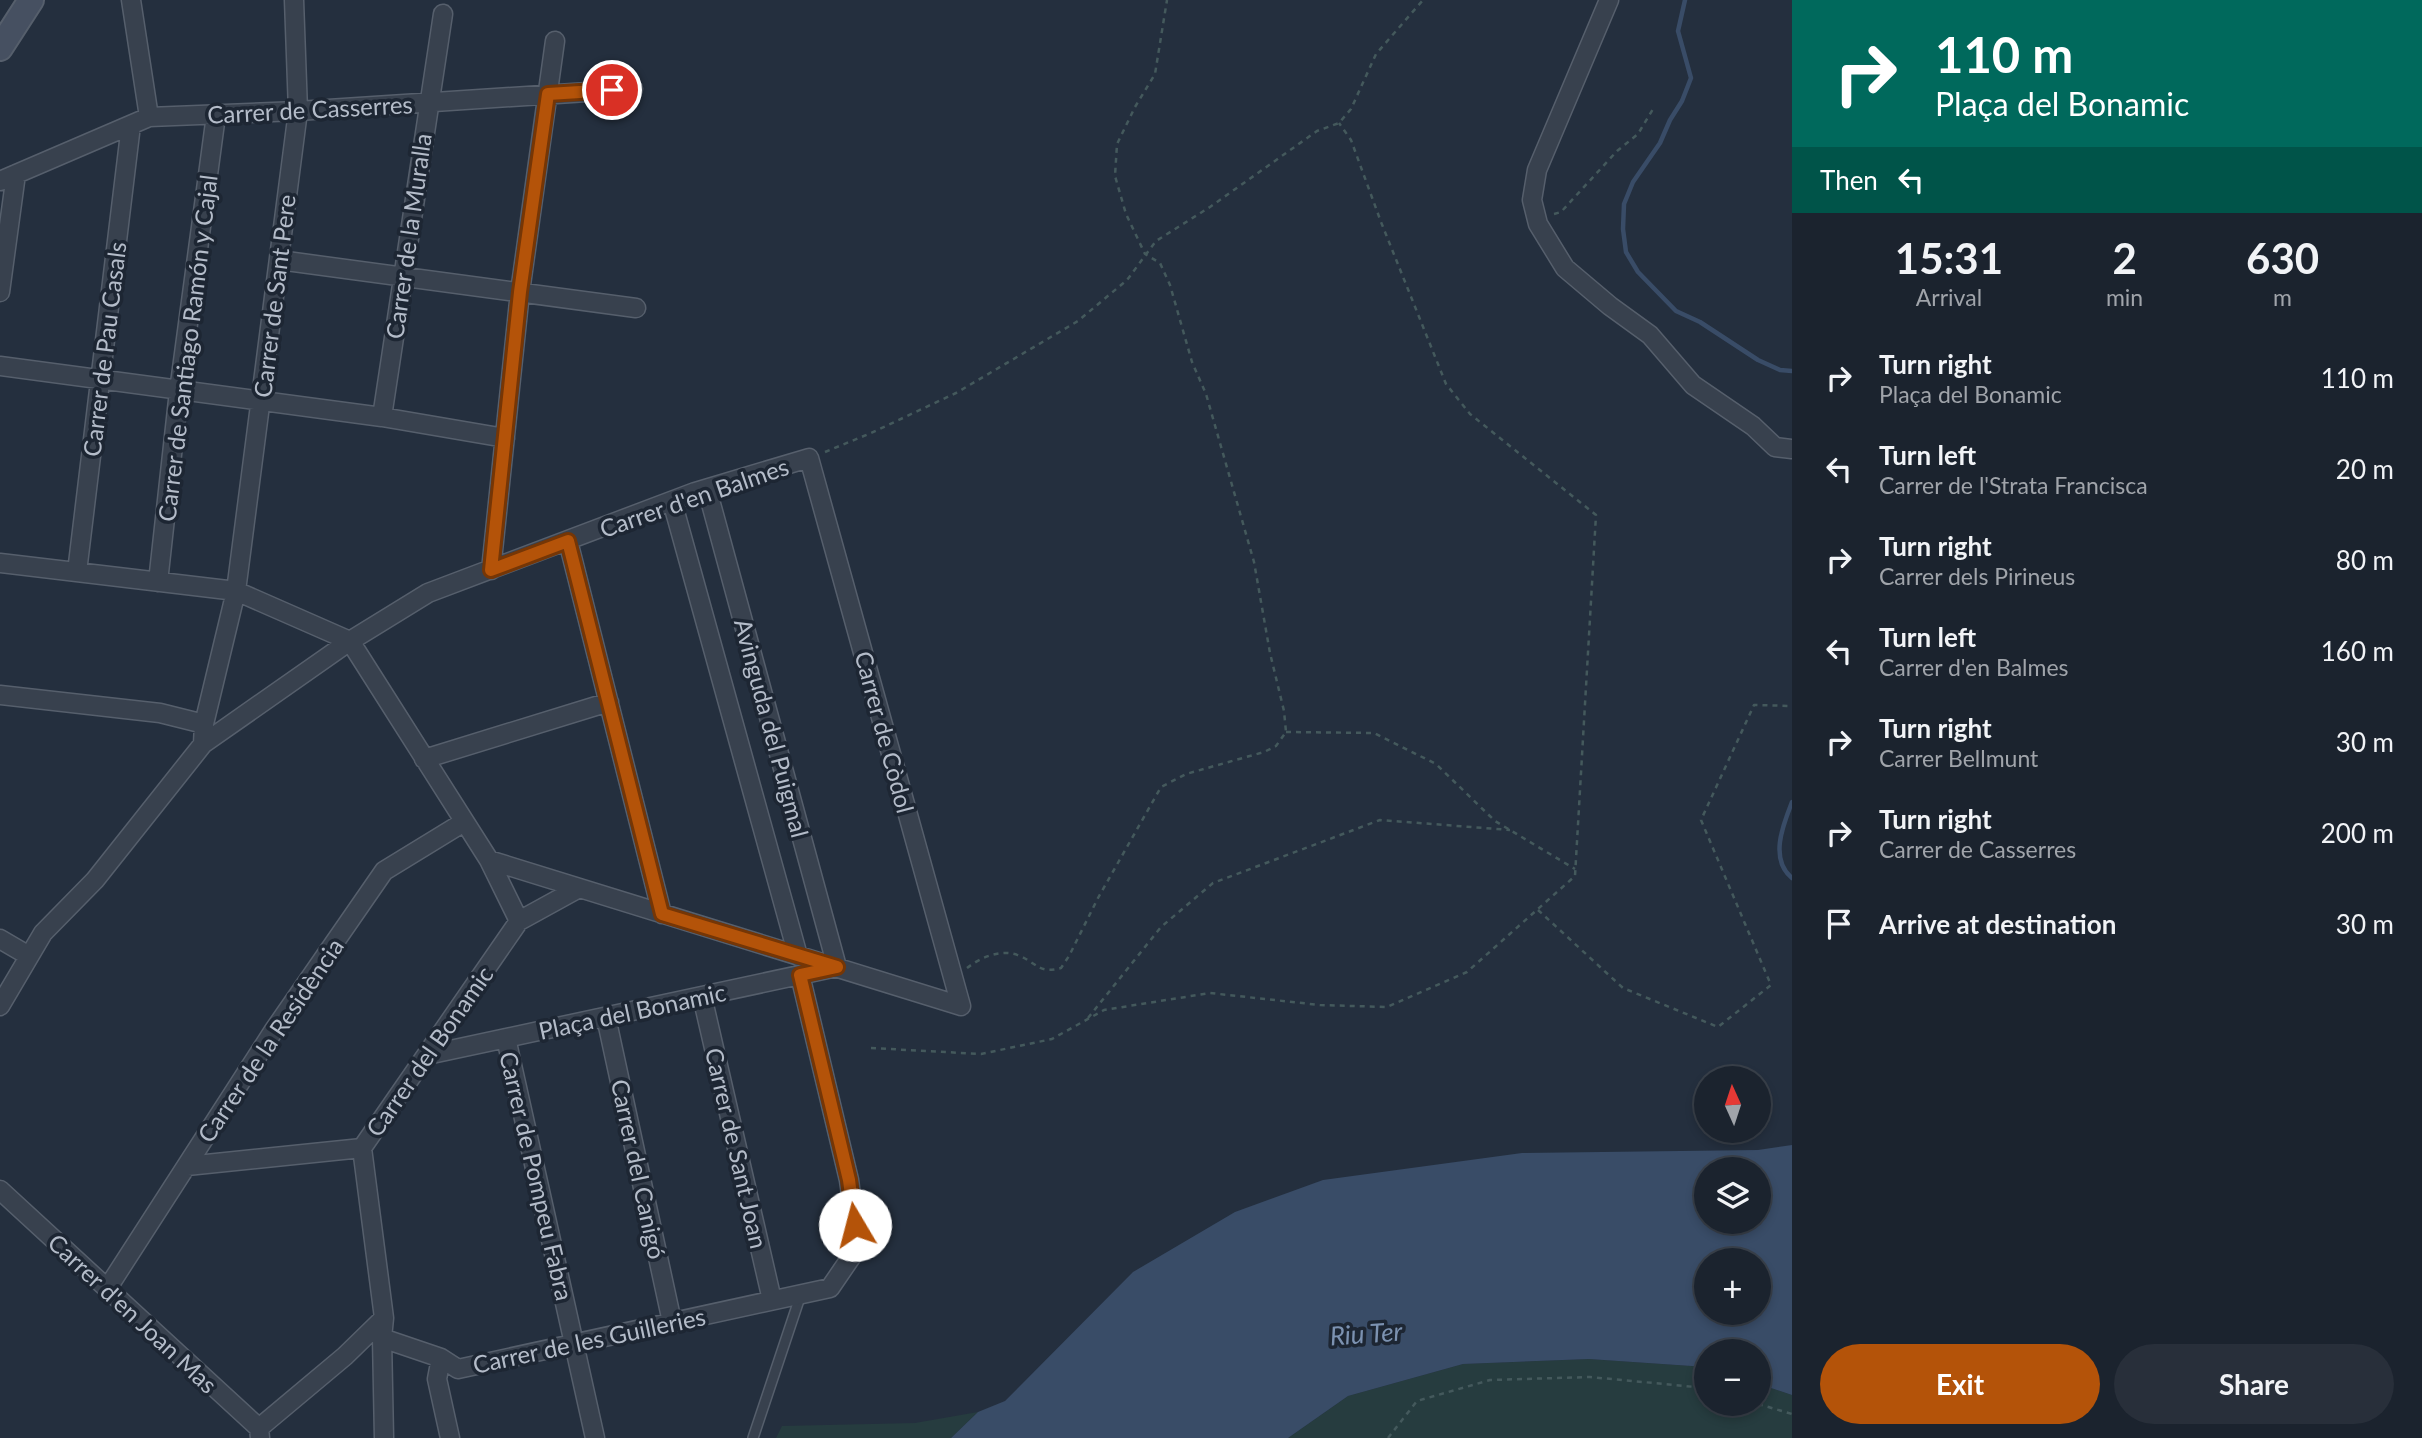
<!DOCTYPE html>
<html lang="en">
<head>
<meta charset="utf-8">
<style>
	body { margin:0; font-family:Lato,sans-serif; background:#282f3a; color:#f1f3f6; height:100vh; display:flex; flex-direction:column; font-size:26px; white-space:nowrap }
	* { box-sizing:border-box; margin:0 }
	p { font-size:23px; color:#a0a4aa }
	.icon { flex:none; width:38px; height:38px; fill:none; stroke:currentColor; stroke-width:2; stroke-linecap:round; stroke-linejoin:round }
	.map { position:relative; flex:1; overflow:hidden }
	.sheet { display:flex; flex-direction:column; background:#1b232e; width:630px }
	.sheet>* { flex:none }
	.top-card { background:#00695c; color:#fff; overflow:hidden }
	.needle { width:46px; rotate:357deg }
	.fabs { position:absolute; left:1694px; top:1066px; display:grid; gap:14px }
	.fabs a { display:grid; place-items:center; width:77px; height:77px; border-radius:50%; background:#1b232e; box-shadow:0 4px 10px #0003,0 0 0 2px #39404a; font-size:35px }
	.pin { position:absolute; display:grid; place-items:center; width:60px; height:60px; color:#fff; margin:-30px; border:4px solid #fff; border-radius:50%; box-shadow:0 2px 7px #0007 }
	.me { position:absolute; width:77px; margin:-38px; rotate:352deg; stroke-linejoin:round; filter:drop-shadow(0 0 5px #0008) }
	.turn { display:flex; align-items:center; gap:24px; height:147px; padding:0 28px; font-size:32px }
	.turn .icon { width:91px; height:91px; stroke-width:2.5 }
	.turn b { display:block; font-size:49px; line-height:60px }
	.then { display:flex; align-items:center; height:66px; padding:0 28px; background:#0003; gap:14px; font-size:26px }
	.eta { display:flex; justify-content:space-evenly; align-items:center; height:119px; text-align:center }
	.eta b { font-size:42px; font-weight:700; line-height:49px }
	.primary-button { display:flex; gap:14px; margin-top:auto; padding:14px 28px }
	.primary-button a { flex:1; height:80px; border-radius:42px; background:#b45309; color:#fff; font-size:28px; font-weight:700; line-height:80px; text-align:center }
	.primary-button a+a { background:#282f3a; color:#f1f3f6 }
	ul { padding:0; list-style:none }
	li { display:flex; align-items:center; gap:21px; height:91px; padding:0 28px }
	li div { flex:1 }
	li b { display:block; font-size:26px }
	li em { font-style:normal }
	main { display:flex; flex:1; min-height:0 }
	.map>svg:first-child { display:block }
	.green { fill:#263c3f }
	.water { fill:#394c67; fill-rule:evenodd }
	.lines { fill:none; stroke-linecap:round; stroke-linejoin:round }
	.stream { stroke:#394c67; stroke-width:4.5 }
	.lane-casing { stroke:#565f6c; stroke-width:12 }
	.street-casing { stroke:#565f6c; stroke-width:21 }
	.secondary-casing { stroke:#565f6c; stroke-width:28 }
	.path { stroke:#44595c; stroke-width:2.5; stroke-dasharray:5 5; stroke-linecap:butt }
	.lane { stroke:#38414e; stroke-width:9 }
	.street { stroke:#38414e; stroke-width:18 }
	.secondary { stroke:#465061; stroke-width:24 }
	.route-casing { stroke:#753606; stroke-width:18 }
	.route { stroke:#b45309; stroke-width:12 }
	.labels { text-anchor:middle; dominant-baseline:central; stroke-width:7; stroke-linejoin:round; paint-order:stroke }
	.street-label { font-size:24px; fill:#b4bcc9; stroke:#1d2633 }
	.water-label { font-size:26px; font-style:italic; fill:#7c92b1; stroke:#1d2633 }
</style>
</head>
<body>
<main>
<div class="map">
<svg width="1792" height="1438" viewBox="0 0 1792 1438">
	<rect width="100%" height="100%" fill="#242f3e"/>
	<path class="green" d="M1589,1359L1706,1367V1404H1759V1384L1792,1395V1438H1288L1348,1396L1463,1364Z
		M978,1412L951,1438H776L782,1426L915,1423Z"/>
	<path class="water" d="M1792,1145V1395L1759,1384V1351H1706V1367L1589,1359L1463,1364L1348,1396L1288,1438H951L978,1412L1005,1401L1133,1272L1235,1212L1323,1180L1522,1153L1758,1150ZM1706,1169H1759V1222H1706ZM1706,1260H1759V1312H1706Z"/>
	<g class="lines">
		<path class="stream" d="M1685,0L1678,31L1691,78L1682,101L1670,120L1660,143L1633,182L1624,204L1623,229L1626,252L1638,272L1676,311L1700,322L1758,360L1780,370L1792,371
			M1792,802C1783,825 1769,859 1792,878"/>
		<g class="lane-casing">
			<path id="lane" d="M753,1438L801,1294"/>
		</g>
		<g class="street-casing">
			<path id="street" d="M131,0L149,117
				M1609,0L1537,170L1532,200L1538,224L1565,268L1610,306L1650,335L1693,385L1753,426L1775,447L1792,449
				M0,181L149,117L298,111L633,89
				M279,260L636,308
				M0,292L16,174
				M0,366L382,417L505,438
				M382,417L443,14
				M672,501L798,956
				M568,541L662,914
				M0,563L236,591L350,641
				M491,570L520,292L555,41
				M77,572L131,125
				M158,582L179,391L216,115
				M350,641L489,860L519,921L362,1148L384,1318L382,1338L384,1438
				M0,695L160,713L204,724
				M203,744L204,724L236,591L298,111L294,0
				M424,759L609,702
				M489,860L961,1006
				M519,921L579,888
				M0,939L29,956
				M702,996L772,1300
				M0,1006L43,933L95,880L203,744L350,641L428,593L695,492L809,458L961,1006
				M606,1017L672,1322
				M506,1038L595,1438
				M427,1055L837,967L707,489
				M187,1166L362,1148
				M0,1190L259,1428L260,1438
				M107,1289L274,1030L384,871L464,822
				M382,1338L441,1358L458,1369L830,1288L858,1247L849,1180L800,975
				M441,1358L437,1379L450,1438
				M259,1428L345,1356L384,1318"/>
		</g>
		<g class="secondary-casing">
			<path id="secondary" d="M0,48L31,0"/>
		</g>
		<path class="path" d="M1554,214L1561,212L1617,151L1638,134L1653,109
			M825,452L871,433L956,393L1078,321L1127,280L1156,241L1210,207L1317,131L1339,123L1351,109L1376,54L1423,0
			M1286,732L1374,733L1436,764L1495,821L1575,869
			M1538,910L1623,988L1718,1027L1771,985L1701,820L1754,705L1792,706
			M967,968C981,957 1002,948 1020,956C1038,964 1039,974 1061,968L1069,956L1098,898L1161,787L1186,774L1264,752L1276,746L1286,732L1284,711L1270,653L1254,562L1206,394L1192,362L1170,285L1160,263L1145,254L1126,214L1115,176L1117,144L1135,107L1155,74L1167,0
			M1088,1018L1161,927L1213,883L1380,820L1510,830
			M871,1048L981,1054L1052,1039L1104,1010L1210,993L1320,1005L1387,1007L1467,972L1575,876L1596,515L1470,414L1446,384L1381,222L1351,140L1339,123
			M1758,1404L1792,1414
			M1388,1438L1417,1401L1490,1380L1590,1377L1706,1388"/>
		<use href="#lane" class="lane"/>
		<use href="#street" class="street"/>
		<use href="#secondary" class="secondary"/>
	</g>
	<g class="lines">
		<g class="route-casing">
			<path id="route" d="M612,90L548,94L520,292L491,570L568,541L662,914L837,967L800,975L849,1180L855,1225"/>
		</g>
		<use href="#route" class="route"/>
	</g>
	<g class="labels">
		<g class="street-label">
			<text transform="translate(310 109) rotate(-3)">Carrer de Casserres</text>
			<text transform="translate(408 236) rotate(-82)">Carrer de la Muralla</text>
			<text transform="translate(274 296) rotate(-83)">Carrer de Sant Pere</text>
			<text transform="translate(187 348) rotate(-83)">Carrer de Santiago Ramón y Cajal</text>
			<text transform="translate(104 349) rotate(-83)">Carrer de Pau Casals</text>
			<text transform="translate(694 497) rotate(-19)">Carrer d'en Balmes</text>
			<text transform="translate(772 728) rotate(75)">Avinguda del Puigmal</text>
			<text transform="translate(885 732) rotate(75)">Carrer de Còdol</text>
			<text transform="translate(632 1011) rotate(-12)">Plaça del Bonamic</text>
			<text transform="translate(270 1040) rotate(-56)">Carrer de la Residència</text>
			<text transform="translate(429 1051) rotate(-55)">Carrer del Bonamic</text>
			<text transform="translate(737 1148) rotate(77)">Carrer de Sant Joan</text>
			<text transform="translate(639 1169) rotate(78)">Carrer del Canigó</text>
			<text transform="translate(537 1176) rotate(77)">Carrer de Pompeu Fabra</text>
			<text transform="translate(133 1313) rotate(43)">Carrer d'en Joan Mas</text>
			<text transform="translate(589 1340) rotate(-12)">Carrer de les Guilleries</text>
		</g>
		<g class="water-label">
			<text transform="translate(1366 1333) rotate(-4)">Riu Ter</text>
		</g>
	</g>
</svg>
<div class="fabs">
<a><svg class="needle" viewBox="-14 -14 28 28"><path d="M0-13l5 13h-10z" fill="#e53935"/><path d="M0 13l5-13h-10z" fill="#a0a4aa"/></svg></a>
<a><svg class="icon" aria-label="layers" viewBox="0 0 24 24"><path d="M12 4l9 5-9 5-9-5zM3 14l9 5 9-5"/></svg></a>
<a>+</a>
<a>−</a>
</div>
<div class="pin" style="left:612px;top:90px;background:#d93025"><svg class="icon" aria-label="arrive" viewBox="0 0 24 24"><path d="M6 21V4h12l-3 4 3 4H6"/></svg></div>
<svg class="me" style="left:855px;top:1225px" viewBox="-20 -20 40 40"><circle r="19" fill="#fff"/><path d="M0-13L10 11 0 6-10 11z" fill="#b45309"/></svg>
</div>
<section class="sheet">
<div class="top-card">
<div class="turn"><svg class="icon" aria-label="right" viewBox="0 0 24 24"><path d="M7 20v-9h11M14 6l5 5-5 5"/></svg><div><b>110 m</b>Plaça del Bonamic</div></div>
<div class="then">Then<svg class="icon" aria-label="left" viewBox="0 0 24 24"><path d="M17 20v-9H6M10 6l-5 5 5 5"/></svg></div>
</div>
<div class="eta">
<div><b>15:31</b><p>Arrival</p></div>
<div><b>2</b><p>min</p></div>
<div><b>630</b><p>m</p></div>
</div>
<ul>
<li><svg class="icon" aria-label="right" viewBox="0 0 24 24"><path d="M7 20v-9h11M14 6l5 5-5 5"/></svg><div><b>Turn right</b><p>Plaça del Bonamic</p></div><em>110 m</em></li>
<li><svg class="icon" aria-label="left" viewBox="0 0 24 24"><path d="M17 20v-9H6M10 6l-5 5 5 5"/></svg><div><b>Turn left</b><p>Carrer de l'Strata Francisca</p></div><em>20 m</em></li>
<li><svg class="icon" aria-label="right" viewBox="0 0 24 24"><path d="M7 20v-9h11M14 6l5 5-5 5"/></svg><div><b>Turn right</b><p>Carrer dels Pirineus</p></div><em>80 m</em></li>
<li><svg class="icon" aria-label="left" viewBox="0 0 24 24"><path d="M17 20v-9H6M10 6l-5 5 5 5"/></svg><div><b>Turn left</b><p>Carrer d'en Balmes</p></div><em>160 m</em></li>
<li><svg class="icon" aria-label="right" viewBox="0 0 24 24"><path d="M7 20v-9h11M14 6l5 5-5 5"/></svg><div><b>Turn right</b><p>Carrer Bellmunt</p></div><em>30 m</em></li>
<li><svg class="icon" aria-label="right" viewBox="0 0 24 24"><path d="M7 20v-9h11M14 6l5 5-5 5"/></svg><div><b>Turn right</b><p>Carrer de Casserres</p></div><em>200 m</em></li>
<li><svg class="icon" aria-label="arrive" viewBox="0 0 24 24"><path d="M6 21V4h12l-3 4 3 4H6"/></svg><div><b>Arrive at destination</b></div><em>30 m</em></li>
</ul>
<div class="primary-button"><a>Exit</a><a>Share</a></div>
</section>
</main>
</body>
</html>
